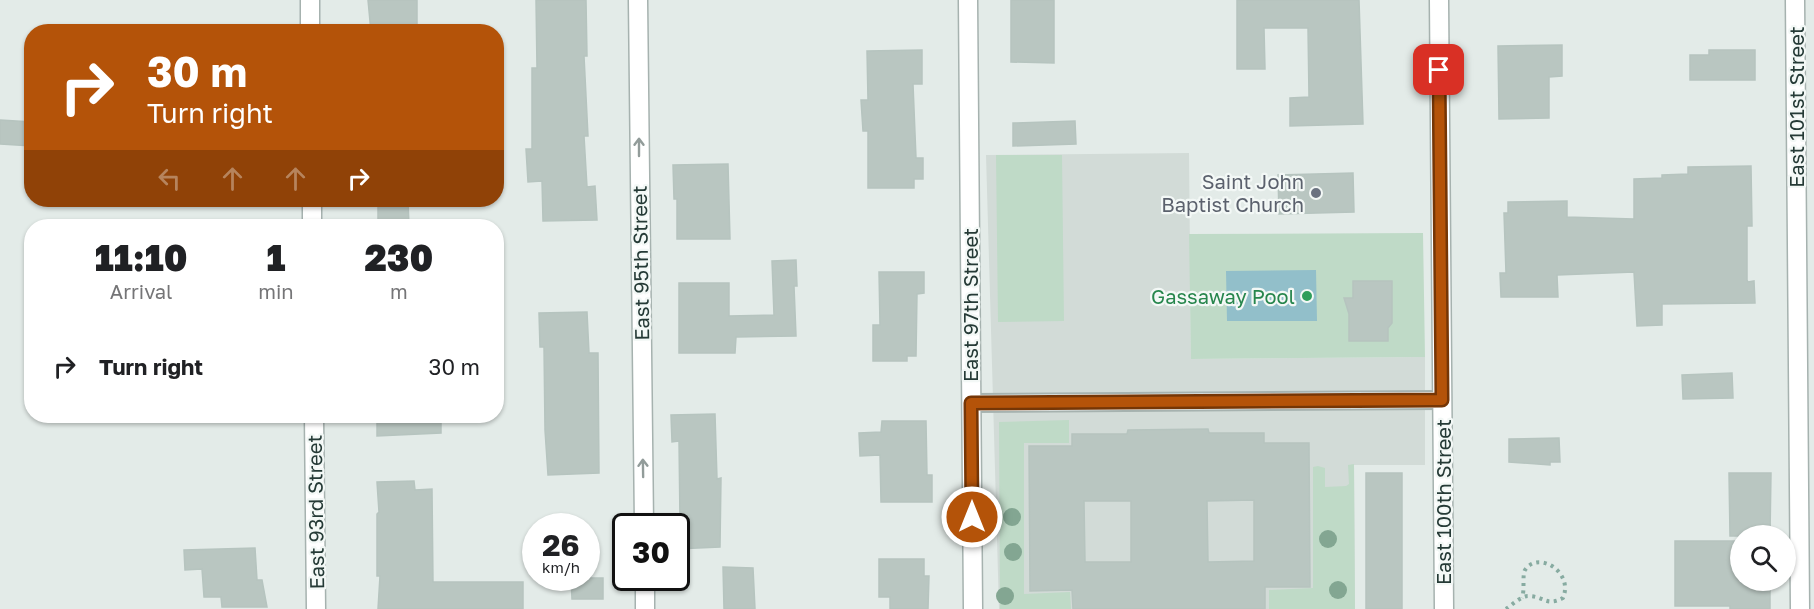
<!DOCTYPE html>
<html lang="en">
<head>
<meta charset="utf-8">
<style>
	body { margin:0; font-family:"Golos Text",sans-serif; background:#f2f2f2; color:#202124; height:100vh; display:flex; flex-direction:column; font-size:22px; white-space:nowrap }
	* { box-sizing:border-box; margin:0 }
	p { font-size:20px; color:#757577 }
	.icon { flex:none; width:33px; height:33px; fill:none; stroke:currentColor; stroke-width:2; stroke-linecap:round; stroke-linejoin:round }
	.map { position:relative; flex:1; overflow:hidden }
	.side { position:absolute; left:24px; top:219px; width:480px; height:204px; display:flex; flex-direction:column; background:#fff; border-radius:24px; box-shadow:0 2px 4px #0004 }
	.side>* { flex:none }
	.guide { position:absolute; left:24px; top:24px; width:480px; height:183px; border-radius:24px; box-shadow:0 2px 4px #0004; background:#b45309; color:#fff; overflow:hidden }
	.controls { position:absolute; left:1730px; top:525px; display:grid; gap:12px }
	.controls a { display:grid; place-items:center; width:66px; height:66px; border-radius:50%; background:#fff; box-shadow:0 2px 4px #0004; font-size:30px }
	.speed { position:absolute; left:522px; top:513px; display:flex; gap:12px; font-size:30px; font-weight:700; text-align:center }
	.speed>* { display:grid; place-content:center; width:78px; height:78px; border-radius:50%; background:#fff; box-shadow:0 2px 4px #0004; line-height:1 }
	.speed small { font-size:15px; font-weight:400 }
	.speed .limit { border:3px solid #111; border-radius:9px; background:#fff; color:#111 }
	.pin { position:absolute; display:grid; place-items:center; width:51px; height:51px; color:#fff; margin:-26px; border-radius:12px; box-shadow:0 3px 9px #0006 }
	.me { position:absolute; width:66px; margin:-33px; rotate:0deg; stroke-linejoin:round; filter:drop-shadow(0 0 4px #0008) }
	.turn { display:flex; align-items:center; gap:21px; height:126px; padding:0 24px; font-size:27px }
	.turn .icon { width:78px; height:78px; stroke-width:2.5 }
	.turn b { display:block; font-size:42px; line-height:51px }
	.lanes { display:flex; align-items:center; height:57px; padding:0 24px; background:#0003; justify-content:center; gap:30px; direction:ltr }
	.lanes .off { opacity:.35 }
	.eta { display:flex; justify-content:space-evenly; align-items:center; height:102px; text-align:center }
	.eta b { font-size:36px; font-weight:800; line-height:42px }
	ul { padding:0; list-style:none }
	li { display:flex; align-items:center; gap:18px; height:90px; padding:0 24px }
	li div { flex:1 }
	li b { display:block; font-size:22px }
	li em { font-style:normal }
	.map>svg:first-child { display:block }
	.built { fill:#d2dbd7 }
	.green { fill:#bfdac7 }
	.water { fill:#92bfca }
	.building { fill:#b9c6c1; stroke:#b6c4bf; stroke-width:1.5; fill-rule:evenodd }
	.lines { fill:none; stroke-linecap:round; stroke-linejoin:round }
	.lane-casing { stroke:#a6b2af; stroke-width:20 }
	.street-casing { stroke:#a6b2af; stroke-width:21 }
	.path { stroke:#87aba1; stroke-width:4; stroke-dasharray:3 4.5; stroke-linecap:butt }
	.lane { stroke:#fff; stroke-width:16 }
	.street { stroke:#fff; stroke-width:18 }
	.tree { fill:#83a692 }
	.oneway { stroke:#929c9a }
	.route-casing { stroke:#753606; stroke-width:15 }
	.route { stroke:#b45309; stroke-width:10 }
	.worship-dot { fill:#6b7280; stroke:#f3f8f6; stroke-width:2 }
	.leisure-dot { fill:#2e9e5b; stroke:#f3f8f6; stroke-width:2 }
	.labels { text-anchor:middle; dominant-baseline:central; stroke-width:4.5; stroke-linejoin:round; paint-order:stroke }
	.street-label { font-size:20px; fill:#253a36; stroke:#f3f8f6 }
	.worship-label { font-size:20px; fill:#5b616d; stroke:#f3f8f6; text-anchor:end }
	.leisure-label { font-size:20px; fill:#27864d; stroke:#f3f8f6; text-anchor:end }
</style>
</head>
<body>
<div class="map">
<svg width="1814" height="609" viewBox="0 0 1814 609">
	<rect width="100%" height="100%" fill="#e3ebe8"/>
	<path class="built" d="M1189,153L1191,359L1425,357V465H1354L1355,609H999L986,155Z"/>
	<path class="green" d="M996,155H1062L1064,321L998,322Z
		M1423,233L1425,357L1191,359L1189,234Z
		M1069,420V443H1024V594L1070,592L1071,609H1000L999,422Z
		M1354,464L1355,609H1269V590L1313,588V467L1318,466L1325,468V487L1346,486L1349,484L1348,465Z"/>
	<path class="water" d="M1316,270L1317,321H1227L1226,271Z"/>
	<path class="building" d="M368,0H417V32H371Z
		M536,0H586L587,56H584L588,136H584L587,187L595,186L597,220L543,221L542,181L528,182L526,149H532V68H537Z
		M1011,0H1054V63L1011,62Z
		M1237,0H1359L1363,124L1290,126V98L1309,97L1308,28H1264L1265,69H1237Z
		M1562,45V76L1549,77V118L1499,119L1498,46Z
		M922,50V84H913L916,158H923V179H914V188H868V131H863L861,100H868L867,51Z
		M1709,50H1755V80H1690V55H1709Z
		M0,120L32,122V146L0,144Z
		M1075,121L1076,144L1013,146V123Z
		M728,164L730,239H677V199H674L673,165Z
		M1751,166L1752,226H1747V280L1748,282L1754,281L1755,303L1662,304V325L1637,326L1634,272L1557,275L1558,297H1501L1500,273H1506L1504,213H1508V202L1567,201V217L1634,219V179L1662,178V175L1688,174V167Z
		M1353,173L1354,212L1279,214L1278,175Z
		M378,200H408L409,226H378Z
		M796,260L797,286H794L796,336L736,337L735,353H679V283H729V316L774,315L772,261Z
		M879,272H924V293L917,294L916,356H907V361H873V325H880Z
		M1353,281H1392V323L1388,328V341H1349V314L1344,298H1353Z
		M587,312L589,353H598L599,473L548,475L545,430L544,347H540L539,313Z
		M1732,373L1733,398L1683,399L1682,375Z
		M715,414L717,479L721,478L720,547L676,549V521H680L679,441L672,442L671,415Z
		M377,416H441V433L377,436Z
		M882,421H926L927,475H932V502H881L880,455L860,456L859,433L881,432Z
		M1208,429L1209,433H1264V443H1309L1310,587H1265V609H1073L1072,590L1030,591L1029,446H1072V434H1127L1128,430ZM1254,500V561L1208,562L1207,501ZM1084,501H1131V562H1085Z
		M1559,438L1560,462H1550V465L1509,462V439Z
		M1366,473H1402V609H1366Z
		M1729,473H1771L1770,536H1730Z
		M414,481L415,490L432,489L433,582H523V609H378L380,576H377V514L379,512L377,482Z
		M1675,541H1740V580H1770V609H1730V606H1675Z
		M255,548L257,580H262L267,607H222L221,597H204L202,569L185,570L184,550Z
		M879,559H924V576H929L928,609H890V597H879Z
		M723,567L753,568L755,609H724Z
		M571,578H603V599H572Z"/>
	<g class="lines">
		<g class="lane-casing">
			<path id="lane" d="M971,403L1442,400"/>
		</g>
		<g class="street-casing">
			<path id="street" d="M310,0V32
				M638,0L644,526
				M968,0L973,609
				M1439,0L1444,609
				M1795,0L1800,609
				M312,200V226
				M314,416L316,609
				M645,578V609"/>
		</g>
		<path class="path" d="M1506,609C1512,605 1521,596 1528,596C1544,596 1546,607 1563,598C1574,572 1538,550 1525,570C1522,575 1525,590 1522,598"/>
		<use href="#lane" class="lane"/>
		<use href="#street" class="street"/>
	</g>
	<g class="tree">
		<circle cx="1012" cy="517" r="9"/>
		<circle cx="1328" cy="539" r="9"/>
		<circle cx="1013" cy="552" r="9"/>
		<circle cx="1338" cy="590" r="9"/>
		<circle cx="1005" cy="596" r="9"/>
	</g>
	<defs><path id="oneway-shaft" d="M-6 0H5M1.5-3L5.5 0L1.5 3" fill="none" stroke-width="1.6" stroke-linecap="round" stroke-linejoin="round" transform="scale(1.5)"/></defs>
	<g class="oneway">
		<use href="#oneway-shaft" transform="translate(639 147) rotate(-90)"/>
		<use href="#oneway-shaft" transform="translate(643 468) rotate(-91)"/>
	</g>
	<g class="lines">
		<g class="route-casing">
			<path id="route" d="M972,517L971,403L1442,400L1439,70"/>
		</g>
		<use href="#route" class="route"/>
	</g>
	<circle class="worship-dot" cx="1316" cy="193" r="6"/>
	<circle class="leisure-dot" cx="1307" cy="296" r="6"/>
	<g class="labels">
		<g class="street-label">
			<text transform="translate(1796 107) rotate(-90)">East 101st Street</text>
			<text transform="translate(640 263) rotate(-91)">East 95th Street</text>
			<text transform="translate(970 305) rotate(-90)">East 97th Street</text>
			<text transform="translate(1443 502) rotate(-90)">East 100th Street</text>
			<text transform="translate(315 512) rotate(-91)">East 93rd Street</text>
		</g>
		<g class="worship-label">
			<text x="1304" y="181">Saint John<tspan x="1304" dy="23">Baptist Church</tspan></text>
		</g>
		<g class="leisure-label">
			<text x="1295" y="296">Gassaway Pool</text>
		</g>
	</g>
</svg>
<div class="controls">
<a><svg class="icon" aria-label="search" viewBox="0 0 24 24"><circle cx="10" cy="10" r="6"/><path d="M15 15l6 6"/></svg></a>
</div>
<div class="speed"><div>26<small>km/h</small></div><div class="limit">30</div></div>
<div class="pin" style="left:1439px;top:70px;background:#d93025"><svg class="icon" aria-label="arrive" viewBox="0 0 24 24"><path d="M6 21V4h12l-3 4 3 4H6"/></svg></div>
<svg class="me" style="left:972px;top:517px" viewBox="-20 -20 40 40"><circle r="17" fill="#b45309" stroke="#fff" stroke-width="3"/><path d="M0-11L8 9 0 5-8 9z" fill="#fff"/></svg>
<div class="guide">
<div class="turn"><svg class="icon" aria-label="right" viewBox="0 0 24 24"><path d="M7 20v-9h11M14 6l5 5-5 5"/></svg><div><b>30 m</b>Turn right</div></div>
<div class="lanes"><svg class="icon off" aria-label="left" viewBox="0 0 24 24"><path d="M17 20v-9H6M10 6l-5 5 5 5"/></svg><svg class="icon off" aria-label="ahead" viewBox="0 0 24 24"><path d="M12 20V5M6 11l6-6 6 6"/></svg><svg class="icon off" aria-label="ahead" viewBox="0 0 24 24"><path d="M12 20V5M6 11l6-6 6 6"/></svg><svg class="icon" aria-label="right" viewBox="0 0 24 24"><path d="M7 20v-9h11M14 6l5 5-5 5"/></svg></div>
</div>
<section class="side">
<div class="eta">
<div><b>11:10</b><p>Arrival</p></div>
<div><b>1</b><p>min</p></div>
<div><b>230</b><p>m</p></div>
</div>
<ul>
<li><svg class="icon" aria-label="right" viewBox="0 0 24 24"><path d="M7 20v-9h11M14 6l5 5-5 5"/></svg><div><b>Turn right</b></div><em>30 m</em></li>
</ul>
</section>
</div>
</body>
</html>
